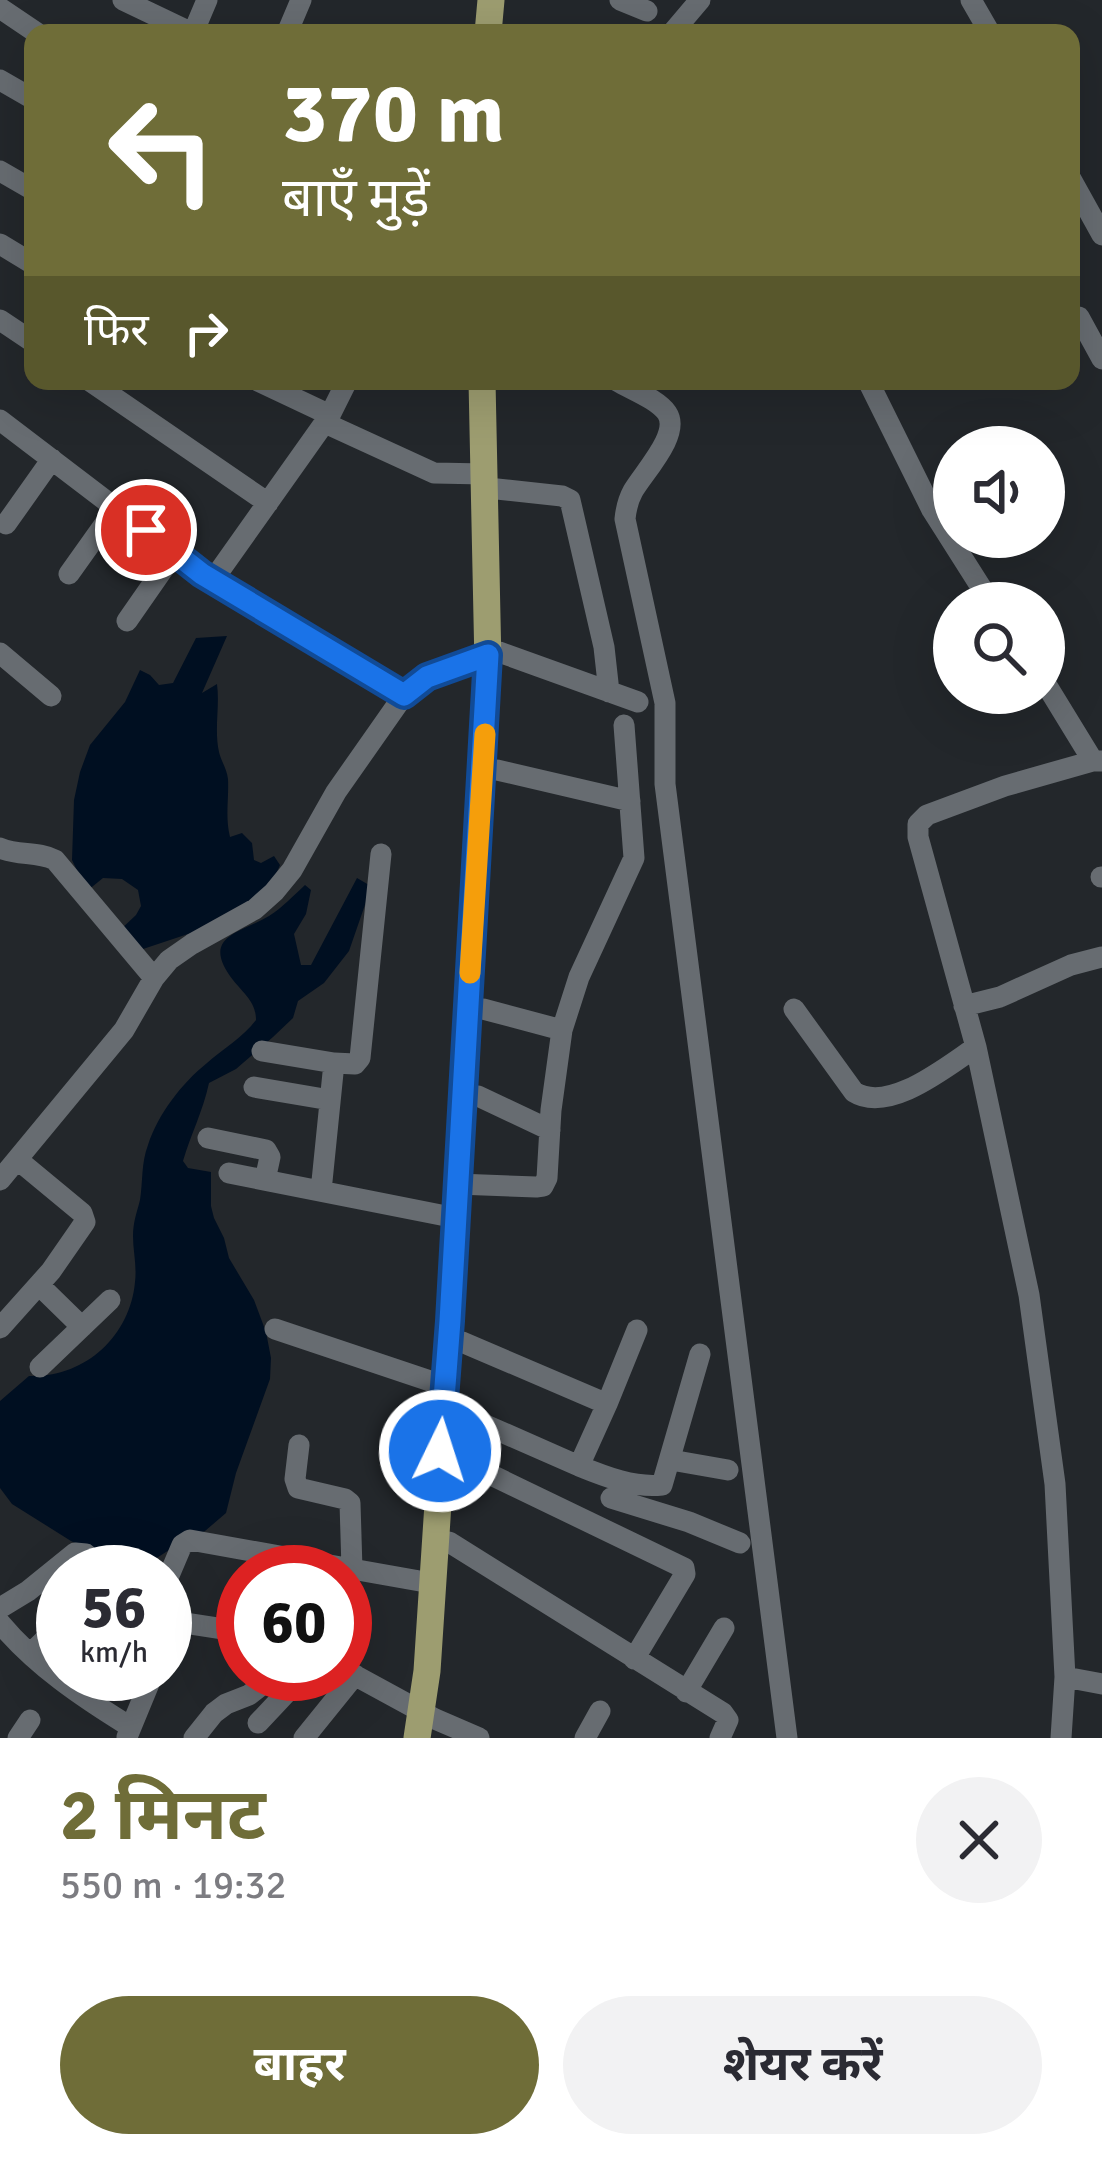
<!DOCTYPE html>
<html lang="hi">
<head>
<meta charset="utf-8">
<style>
	body { margin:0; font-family:Signika,"Noto Sans Devanagari",sans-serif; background:#f2f2f3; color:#2b2b33; height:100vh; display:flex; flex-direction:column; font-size:45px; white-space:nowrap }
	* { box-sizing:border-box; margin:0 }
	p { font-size:39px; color:#7c7c81 }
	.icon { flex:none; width:66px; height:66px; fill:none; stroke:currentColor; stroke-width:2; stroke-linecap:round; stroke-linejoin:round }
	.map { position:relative; height:1738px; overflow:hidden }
	.sheet { display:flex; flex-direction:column; background:#fff; flex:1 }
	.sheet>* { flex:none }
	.top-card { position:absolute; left:24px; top:24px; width:1056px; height:366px; border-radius:24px; box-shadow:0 12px 48px #0002; background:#6f6d38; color:#fff; overflow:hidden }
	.buttons { position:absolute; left:933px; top:426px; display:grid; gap:24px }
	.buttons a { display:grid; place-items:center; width:132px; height:132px; border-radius:50%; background:#fff; box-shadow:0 12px 48px #0002; font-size:60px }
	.speed { position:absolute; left:36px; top:1545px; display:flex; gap:24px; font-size:60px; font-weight:700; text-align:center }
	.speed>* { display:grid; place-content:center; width:156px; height:156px; border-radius:50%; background:#fff; box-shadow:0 12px 48px #0002; line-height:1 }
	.speed small { font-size:30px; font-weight:400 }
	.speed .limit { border:18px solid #d22; background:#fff; color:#111 }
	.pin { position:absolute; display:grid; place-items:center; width:102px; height:102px; color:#fff; margin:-51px; border:6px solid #fff; border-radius:50%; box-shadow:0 3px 12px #0007 }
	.me { position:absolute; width:132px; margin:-66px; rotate:4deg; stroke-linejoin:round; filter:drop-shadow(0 0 9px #0008) }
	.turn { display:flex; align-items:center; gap:42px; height:252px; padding:0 60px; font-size:54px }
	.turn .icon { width:156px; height:156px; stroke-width:2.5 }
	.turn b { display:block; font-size:84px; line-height:102px }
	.then { display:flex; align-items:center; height:114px; padding:0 60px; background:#0003; gap:24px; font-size:45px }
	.round { display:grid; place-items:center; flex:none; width:126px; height:126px; border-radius:63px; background:#f2f2f3 }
	.head { display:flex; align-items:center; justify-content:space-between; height:204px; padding:0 60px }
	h1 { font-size:72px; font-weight:700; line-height:90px; color:#6f6d38 }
	.action { display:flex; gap:24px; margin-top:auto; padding:24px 60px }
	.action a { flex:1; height:138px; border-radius:72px; background:#6f6d38; color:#fff; font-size:48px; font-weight:700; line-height:138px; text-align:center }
	.action a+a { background:#f2f2f3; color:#2b2b33 }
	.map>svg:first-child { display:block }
	.water { fill:#000f21 }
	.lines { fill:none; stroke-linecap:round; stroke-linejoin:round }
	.minor { stroke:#676c71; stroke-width:21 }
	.major { stroke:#9d9d70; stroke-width:27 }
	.route-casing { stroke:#114b97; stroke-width:30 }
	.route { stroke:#1a73e8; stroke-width:21 }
	.slow { stroke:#f59e0b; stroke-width:21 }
</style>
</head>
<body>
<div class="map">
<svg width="1102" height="1738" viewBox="0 0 1102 1738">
	<rect width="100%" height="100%" fill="#23272b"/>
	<path class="water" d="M227,636L202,693L217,684C220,707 214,729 219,752C221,761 227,769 228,779C229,799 225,817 230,837L242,833L252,843L254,860L261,863L274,856L280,865L266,897L215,925L140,950L118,932L136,915L141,906L138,890L122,879L103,878L87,891L72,860L74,800L80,772L90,745L125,702L140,670L150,675L159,685L173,683L196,638Z
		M357,878L369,885L367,899L349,951L324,983L298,1001L293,1018L273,1037L236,1069L209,1083C203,1111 191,1134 183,1161L188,1168L211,1172V1206L214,1218L224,1238L229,1258L254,1300L266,1332L271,1358L270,1379L236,1473L226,1513L205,1531L186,1539L149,1563L113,1562L71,1541L12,1504L0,1488V1401L29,1376C84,1378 130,1337 135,1282C137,1266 133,1251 133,1236C133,1222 137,1212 140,1200C143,1182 141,1163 148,1145C158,1114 182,1083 207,1063C223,1049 243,1037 256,1020C256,1002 244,994 233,980C199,936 241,933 269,916C282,908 294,895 305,885L311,890L306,914L294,934L301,965H311Z"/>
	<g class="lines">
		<path class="minor" d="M123,0L192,33
			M620,0L647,11
			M971,0L990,33
			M0,8L37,33
			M193,33L207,0
			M287,33L301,0
			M672,33L700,0
			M0,80L33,99
			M0,171L33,190
			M1071,179L1102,235
			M0,244L33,264
			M1079,317L1102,359
			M0,320L33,342
			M90,381L268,503
			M258,381L330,415
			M617,381C632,390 657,399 667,413C681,434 644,472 633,491C628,500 626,509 625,519L665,703V784L787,1738
			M868,381L932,510L991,603
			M0,420L202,574L404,695L336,792L292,870L274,892L255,909L192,944L169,960L154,978L124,1030L0,1180
			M325,423L434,473L485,474
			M497,489L562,496L570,500L604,647L609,692
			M6,524L52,459
			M69,574L116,508
			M213,580L330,415L347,381
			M127,621L175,552
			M499,652L638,702
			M0,653L51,696
			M1044,681L1093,761
			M404,695L427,677L488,655
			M497,770L630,801
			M0,848C18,856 38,851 55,860L154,978
			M1101,877H1102
			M964,1006L1000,997L1071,965L1102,957
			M794,1009L854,1092C889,1114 946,1067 976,1047
			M562,1030L579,977L634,858L624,725
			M262,1051L334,1063L321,1191
			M334,1063L355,1064L360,1058L381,854
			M254,1087L330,1100
			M478,1096L550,1130
			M208,1138L266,1150L270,1157L265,1180
			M229,1173L456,1218
			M457,1184L536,1187L543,1186L547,1178L551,1110L562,1030L483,1009
			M39,1285L82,1327
			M0,1328L51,1271L85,1222L82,1213L18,1160
			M275,1329L445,1386
			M40,1367L110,1300
			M607,1404L637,1330
			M456,1412L579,1466L607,1404L462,1342
			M299,1445L295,1479L298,1488L345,1499L350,1503L352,1569L431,1583
			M454,1457L684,1568L685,1574L634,1659
			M671,1460L728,1470
			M579,1466C606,1477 634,1488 662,1485L700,1354
			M611,1498L689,1522L740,1543
			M449,1542L723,1713L728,1720L720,1738
			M165,1585L182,1545L190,1540L352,1569
			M0,1608L28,1591L75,1553L86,1554L105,1572
			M165,1620L243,1632
			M0,1623C36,1666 82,1697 129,1726
			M30,1654L63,1622
			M345,1670L435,1719L479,1738
			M1065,1677L1102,1684
			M686,1692L724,1628
			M258,1723L304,1674
			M127,1737L153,1674
			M18,1738L30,1720
			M194,1738L214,1713L226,1704L249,1695L276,1674
			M304,1738L355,1675
			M585,1738L600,1711
			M1061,1738L1065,1677L1055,1484L1029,1295L976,1047L918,837V824L927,815L1005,786L1093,761H1102"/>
		<path class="major" d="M488,33L491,0
			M417,1738L427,1671L450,1321L488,665L482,381"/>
	</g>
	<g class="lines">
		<g class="route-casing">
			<path id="route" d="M146,530L202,574L404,695L427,677L488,655L450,1321L440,1451"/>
		</g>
		<use href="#route" class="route"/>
		<path class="slow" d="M470,973L485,734"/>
	</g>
</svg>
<div class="buttons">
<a><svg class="icon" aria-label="sound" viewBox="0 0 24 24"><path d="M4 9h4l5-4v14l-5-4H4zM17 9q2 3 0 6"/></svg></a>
<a><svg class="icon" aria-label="search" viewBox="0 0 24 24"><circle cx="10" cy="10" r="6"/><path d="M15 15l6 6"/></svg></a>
</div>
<div class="speed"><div>56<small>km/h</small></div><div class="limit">60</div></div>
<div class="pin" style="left:146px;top:530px;background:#d93025"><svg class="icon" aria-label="arrive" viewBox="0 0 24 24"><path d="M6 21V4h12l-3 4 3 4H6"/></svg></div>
<svg class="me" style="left:440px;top:1451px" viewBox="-20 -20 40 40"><circle r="17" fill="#1a73e8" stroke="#fff" stroke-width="3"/><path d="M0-11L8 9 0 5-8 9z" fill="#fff"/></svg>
<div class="top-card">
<div class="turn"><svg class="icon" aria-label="left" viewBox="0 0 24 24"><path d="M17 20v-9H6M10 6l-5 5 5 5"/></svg><div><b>370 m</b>बाएँ मुड़ें</div></div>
<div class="then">फिर<svg class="icon" aria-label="right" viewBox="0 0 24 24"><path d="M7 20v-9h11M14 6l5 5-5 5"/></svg></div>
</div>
</div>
<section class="sheet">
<div class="head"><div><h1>2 मिनट</h1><p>550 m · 19:32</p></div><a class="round"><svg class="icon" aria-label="close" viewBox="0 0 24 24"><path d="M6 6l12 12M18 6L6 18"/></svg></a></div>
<div class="action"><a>बाहर</a><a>शेयर करें</a></div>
</section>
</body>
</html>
